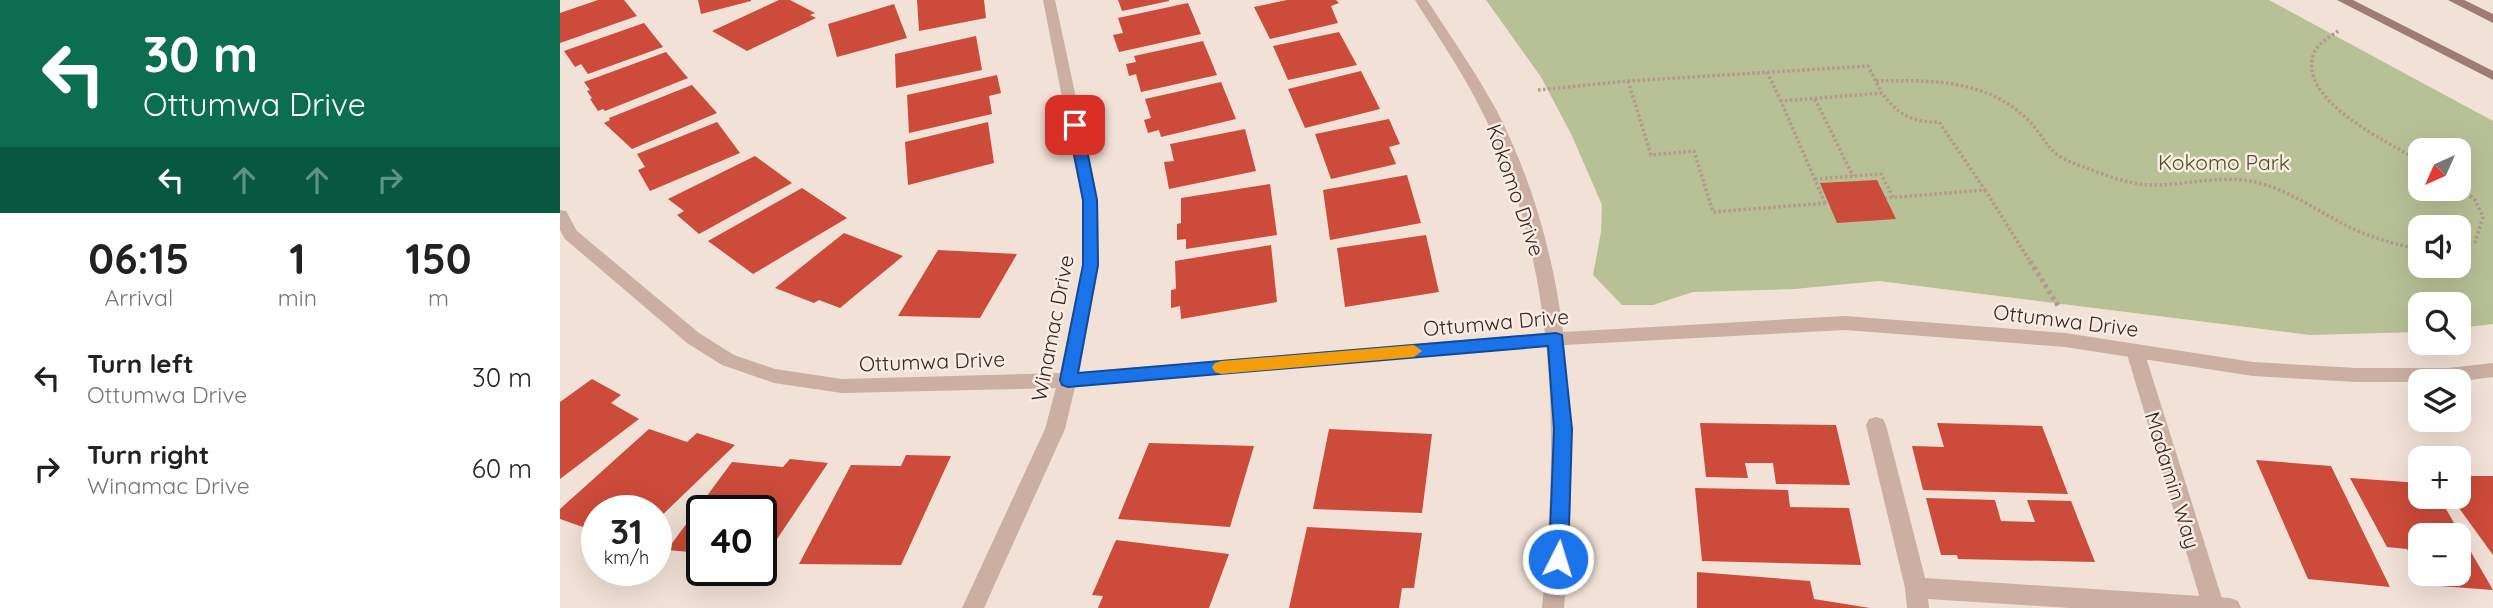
<!DOCTYPE html>
<html lang="en">
<head>
<meta charset="utf-8">
<style>
	body { margin:0; font-family:Quicksand,sans-serif; background:#f6f6f6; color:#222; height:100vh; display:flex; flex-direction:column; font-size:26px; white-space:nowrap }
	* { box-sizing:border-box; margin:0 }
	p { font-size:23px; color:#767676 }
	.icon { flex:none; width:38px; height:38px; fill:none; stroke:currentColor; stroke-width:2; stroke-linecap:round; stroke-linejoin:round }
	.map { position:relative; flex:1; overflow:hidden }
	.drawer { display:flex; flex-direction:column; background:#fff; width:560px }
	.drawer>* { flex:none }
	.guide { background:#0b6e4f; color:#fff; overflow:hidden }
	.needle { width:46px; rotate:225deg }
	.fabs { position:absolute; left:1848px; top:138px; display:grid; gap:14px }
	.fabs a { display:grid; place-items:center; width:63px; height:63px; border-radius:14px; background:#fff; box-shadow:0 7px 28px #0002; font-size:35px }
	.speed { position:absolute; left:21px; top:495px; display:flex; gap:14px; font-size:35px; font-weight:700; text-align:center }
	.speed>* { display:grid; place-content:center; width:91px; height:91px; border-radius:50%; background:#fff; box-shadow:0 7px 28px #0002; line-height:1 }
	.speed small { font-size:18px; font-weight:400 }
	.speed .limit { border:4px solid #111; border-radius:10px; background:#fff; color:#111 }
	.pin { position:absolute; display:grid; place-items:center; width:60px; height:60px; color:#fff; margin:-30px; border-radius:14px; box-shadow:0 4px 10px #0006 }
	.me { position:absolute; width:77px; margin:-38px; rotate:5deg; stroke-linejoin:round; filter:drop-shadow(0 0 5px #0008) }
	.turn { display:flex; align-items:center; gap:24px; height:147px; padding:0 28px; font-size:32px }
	.turn .icon { width:91px; height:91px; stroke-width:2.5 }
	.turn b { display:block; font-size:49px; line-height:60px }
	.lanes { display:flex; align-items:center; height:66px; padding:0 28px; background:#0003; justify-content:center; gap:35px; direction:ltr }
	.lanes .off { opacity:.35 }
	.eta { display:flex; justify-content:space-evenly; align-items:center; height:119px; text-align:center }
	.eta b { font-size:42px; font-weight:800; line-height:49px }
	ul { padding:0; list-style:none }
	li { display:flex; align-items:center; gap:21px; height:91px; padding:0 28px }
	li div { flex:1 }
	li b { display:block; font-size:26px }
	li em { font-style:normal }
	main { display:flex; flex:1; min-height:0 }
	.map>svg:first-child { display:block }
	.green { fill:#b8c196; fill-rule:evenodd }
	.building { fill:#cc4b3a }
	.lines { fill:none; stroke-linecap:round; stroke-linejoin:round }
	.path-far1 { stroke:#b5998c; stroke-width:3.5; stroke-dasharray:2.5 2.5; stroke-linecap:butt }
	.path { stroke:#b5998c; stroke-width:5; stroke-dasharray:3.5 3.5; stroke-linecap:butt }
	.service { fill:#caafa2; fill-rule:evenodd }
	.minor { fill:#caafa2; fill-rule:evenodd }
	.tertiary { fill:#caafa2; fill-rule:evenodd }
	.secondary { fill:#9d7d73; fill-rule:evenodd }
	.route { fill:#1a73e8; stroke:#114b97; stroke-width:2 }
	.slow { fill:#f59e0b }
	.labels { text-anchor:middle; dominant-baseline:central; stroke-width:5; stroke-linejoin:round; paint-order:stroke }
	.park-label { font-size:21px; fill:#485327; stroke:#faece2 }
	.street-label { font-size:21px; fill:#342725; stroke:#faece2 }
</style>
</head>
<body>
<main>
<section class="drawer">
<div class="guide">
<div class="turn"><svg class="icon" aria-label="left" viewBox="0 0 24 24"><path d="M17 20v-9H6M10 6l-5 5 5 5"/></svg><div><b>30 m</b>Ottumwa Drive</div></div>
<div class="lanes"><svg class="icon" aria-label="left" viewBox="0 0 24 24"><path d="M17 20v-9H6M10 6l-5 5 5 5"/></svg><svg class="icon off" aria-label="ahead" viewBox="0 0 24 24"><path d="M12 20V5M6 11l6-6 6 6"/></svg><svg class="icon off" aria-label="ahead" viewBox="0 0 24 24"><path d="M12 20V5M6 11l6-6 6 6"/></svg><svg class="icon off" aria-label="right" viewBox="0 0 24 24"><path d="M7 20v-9h11M14 6l5 5-5 5"/></svg></div>
</div>
<div class="eta">
<div><b>06:15</b><p>Arrival</p></div>
<div><b>1</b><p>min</p></div>
<div><b>150</b><p>m</p></div>
</div>
<ul>
<li><svg class="icon" aria-label="left" viewBox="0 0 24 24"><path d="M17 20v-9H6M10 6l-5 5 5 5"/></svg><div><b>Turn left</b><p>Ottumwa Drive</p></div><em>30 m</em></li>
<li><svg class="icon" aria-label="right" viewBox="0 0 24 24"><path d="M7 20v-9h11M14 6l5 5-5 5"/></svg><div><b>Turn right</b><p>Winamac Drive</p></div><em>60 m</em></li>
</ul>
</section>
<div class="map">
<svg width="1933" height="608" viewBox="0 0 1933 608">
	<rect width="100%" height="100%" fill="#f2e1d6"/>
	<path class="green" d="M926,0H1709L1933,121V324L1899,328V304H1860V332L1750,335L1319,281L1234,289L1133,292L1093,305H1062L1033,275L1041,232L1042,205L1012,136L981,77ZM1860,150H1899V189H1860ZM1860,228H1899V266H1860Z"/>
	<path class="building" d="M38,0H64L77,16L0,43V13Z
		M138,0H191V1L141,14Z
		M219,0H230L255,13L250,15L256,18L187,51L152,31Z
		M357,0H424L426,18L359,31Z
		M558,0H609V1L562,11Z
		M727,0H776L779,3L771,6L778,23L710,39L694,7Z
		M628,3L641,34L559,52L553,35L563,33L558,18Z
		M334,4L347,38L277,57L268,24Z
		M84,23L103,47L28,74L21,64L15,67L4,51Z
		M779,32L797,65L728,80L713,46Z
		M416,36L422,70L336,88L335,54Z
		M643,41L657,75L581,92L576,74L569,76L566,64L576,62L574,56Z
		M106,52L128,78L45,111L43,109L38,111L30,99L32,98L27,91L30,90L24,82Z
		M801,71L820,109L745,128L728,89Z
		M437,75L441,93L429,96L432,114L349,133L347,95Z
		M661,82L676,119L601,137L599,130L588,133L584,120L591,118L585,99Z
		M132,85L157,113L72,149L44,123L50,120L49,118Z
		M829,119L840,144L829,147L836,164L771,179L755,134Z
		M157,122L180,153L90,191L78,170L85,167L77,154Z
		M428,122L434,163L348,185L345,142Z
		M685,129L696,171L609,189L604,162L614,161L610,144Z
		M195,156L232,183L139,234L117,215L124,211L108,199Z
		M847,175L861,223L770,240L763,190Z
		M1317,180L1336,219L1277,223L1260,183Z
		M710,184L717,235L626,249V239L617,240V224L621,223V198Z
		M242,188L287,218L193,274L148,241Z
		M284,233L343,256L280,308L259,300L254,303L215,288Z
		M866,235L879,292L785,307L777,248Z
		M711,245L717,302L621,319L620,306L611,308V290L616,289L615,261Z
		M378,250L457,254L420,318L338,316Z
		M32,379L61,395L51,403L79,419L0,479V402Z
		M1140,423L1276,425L1290,485L1216,484L1213,463H1185L1188,478L1146,477Z
		M1377,423L1482,426L1508,494L1363,490L1352,446L1384,447Z
		M89,429L127,442L137,433L175,445L96,521V511H37V532L0,519V509Z
		M769,429L872,434L862,513L753,509Z
		M589,443L694,446L670,527L558,519Z
		M346,455L391,456L341,565L239,564L291,465L341,466Z
		M230,459L268,463L203,560L201,511H142V553L107,550L172,462L223,467Z
		M1696,460L1771,466L1830,587L1748,579Z
		M1899,476H1933V555L1891,497H1899Z
		M1790,478L1860,483V497H1879L1933,590L1866,585L1860,574H1899V536H1860V574L1847,549L1827,547Z
		M1135,488L1228,490L1230,507L1289,508L1301,565L1142,561Z
		M1366,498L1435,500L1441,521L1475,522L1467,500L1511,501L1535,562L1398,559L1397,555H1381Z
		M747,527L862,533L854,588H842L839,608H729Z
		M556,540L669,554L649,608H538L543,596L532,595Z
		M1137,572L1250,581L1254,599L1310,608H1137Z"/>
	<g class="lines">
		<path class="path-far1" d="M1778,31C1770,37 1758,43 1754,53C1735,99 1829,143 1860,161
			M1207,72L1221,101
			M1068,81L1091,155L1134,151L1153,212L1268,203
			M1316,81C1369,80 1425,79 1466,118C1490,141 1483,153 1521,166C1545,175 1572,186 1598,185C1632,184 1665,174 1699,183C1731,191 1759,212 1789,227C1812,238 1836,244 1860,250
			M978,90L1068,81L1308,66L1322,93
			M1255,99L1293,176
			M1255,179L1321,174L1333,197
			M1899,186L1916,201L1923,217L1915,242L1899,247
			M1425,190L1471,263
			M1265,203L1221,101L1322,93C1337,114 1353,123 1379,122L1425,190L1326,198"/>
		<path class="path" d="M1470,261L1499,307"/>
		<path class="service" d="M1316,417L1323,419L1326,425L1365,578L1670,598L1678,601L1681,608H1510L1368,599L1369,608H1347L1345,588L1306,425L1309,419Z"/>
		<path class="minor" d="M483,0H495L538,200L539,265L519,372L996,332L1002,334L1005,339L1002,344L515,387L505,429L424,608H402L485,429L496,388L282,393L214,383L162,365L127,343L5,239L0,230V210L6,211L17,231L139,333L174,355L215,369L282,379L500,373L523,265L522,200Z
			M1575,344L1581,346L1584,351L1665,608H1643L1566,351L1569,346Z"/>
		<path class="tertiary" d="M855,0H867C891,37 917,74 938,113C972,180 994,257 1003,332L1285,316L1505,333L1693,362L1796,368H1888L1933,363V377L1895,382H1796L1693,376L1505,347L1285,330L1004,345C1015,433 1012,520 1004,608H982C998,449 999,282 932,133C912,86 882,43 855,0Z"/>
		<path class="secondary" d="M1777,0H1793L1933,71V80Z
			M1888,0H1904L1933,14V23Z"/>
	</g>
	<path class="route" d="M515,121L522,125L537,200L538,265L518,373L996,333L1002,335L1012,429L1008,559L1005,565L998,568L991,565L989,559L994,429L988,346L508,387L502,385L500,380L523,265V200L508,125Z"/>
	<path class="slow" d="M854,345L862,351L854,357L661,374L655,372L652,367L655,363L661,361Z"/>
	<g class="labels">
		<g class="park-label">
			<text x="1664" y="162">Kokomo Park</text>
		</g>
		<g class="street-label">
			<text transform="translate(956 190) rotate(71)">Kokomo Drive</text>
			<text transform="translate(1506 320) rotate(7)">Ottumwa Drive</text>
			<text transform="translate(936 322) rotate(-5)">Ottumwa Drive</text>
			<text transform="translate(492 328) rotate(-79)">Winamac Drive</text>
			<text transform="translate(372 361) rotate(-2)">Ottumwa Drive</text>
			<text transform="translate(1613 480) rotate(73)">Madamin Way</text>
		</g>
	</g>
</svg>
<div class="fabs">
<a><svg class="needle" viewBox="-14 -14 28 28"><path d="M0-13l5 13h-10z" fill="#e53935"/><path d="M0 13l5-13h-10z" fill="#767676"/></svg></a>
<a><svg class="icon" aria-label="sound" viewBox="0 0 24 24"><path d="M4 9h4l5-4v14l-5-4H4zM17 9q2 3 0 6"/></svg></a>
<a><svg class="icon" aria-label="search" viewBox="0 0 24 24"><circle cx="10" cy="10" r="6"/><path d="M15 15l6 6"/></svg></a>
<a><svg class="icon" aria-label="layers" viewBox="0 0 24 24"><path d="M12 4l9 5-9 5-9-5zM3 14l9 5 9-5"/></svg></a>
<a>+</a>
<a>−</a>
</div>
<div class="speed"><div>31<small>km/h</small></div><div class="limit">40</div></div>
<div class="pin" style="left:515px;top:125px;background:#d93025"><svg class="icon" aria-label="arrive" viewBox="0 0 24 24"><path d="M6 21V4h12l-3 4 3 4H6"/></svg></div>
<svg class="me" style="left:998px;top:559px" viewBox="-20 -20 40 40"><circle r="17" fill="#1a73e8" stroke="#fff" stroke-width="3"/><path d="M0-11L8 9 0 5-8 9z" fill="#fff"/></svg>
</div>
</main>
</body>
</html>
